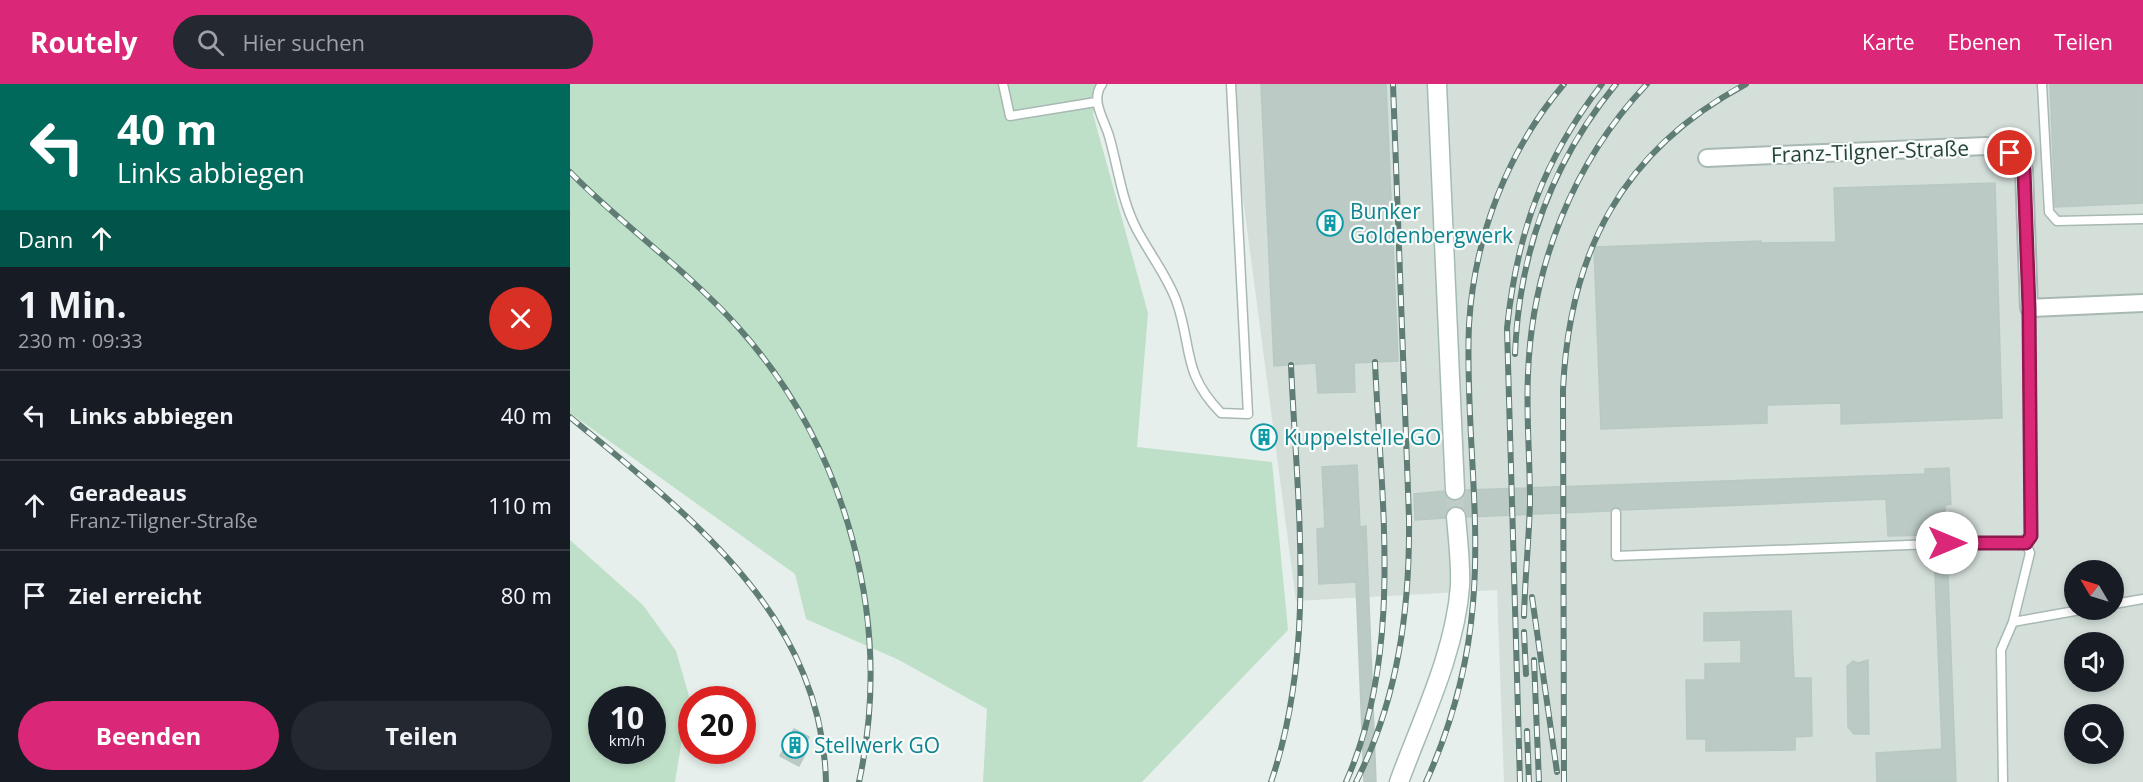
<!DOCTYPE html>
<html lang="de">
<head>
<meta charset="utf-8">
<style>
	body { margin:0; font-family:"Open Sans",sans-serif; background:#242831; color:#f1f3f6; height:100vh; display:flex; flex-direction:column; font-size:22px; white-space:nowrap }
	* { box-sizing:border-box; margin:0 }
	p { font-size:20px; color:#9ea1a6 }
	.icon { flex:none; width:33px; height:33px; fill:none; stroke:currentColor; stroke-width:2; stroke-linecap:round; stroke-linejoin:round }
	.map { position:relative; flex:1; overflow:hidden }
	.sheet { display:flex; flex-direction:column; background:#171b24; width:570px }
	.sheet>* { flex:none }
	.banner { background:#00695c; color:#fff; overflow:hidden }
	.needle { width:39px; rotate:308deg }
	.fabs { position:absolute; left:1494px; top:476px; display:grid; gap:12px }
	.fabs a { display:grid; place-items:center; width:60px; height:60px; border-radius:50%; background:#171b24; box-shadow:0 3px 9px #0003; font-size:30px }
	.speed { position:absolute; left:18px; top:602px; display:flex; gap:12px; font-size:30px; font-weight:700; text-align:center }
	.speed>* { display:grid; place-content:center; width:78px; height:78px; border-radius:50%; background:#171b24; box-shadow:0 3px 9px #0003; line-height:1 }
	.speed small { font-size:15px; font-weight:400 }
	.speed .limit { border:9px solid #d22; background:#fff; color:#111 }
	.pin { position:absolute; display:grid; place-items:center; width:51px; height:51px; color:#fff; margin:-26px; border:3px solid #fff; border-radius:50%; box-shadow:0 2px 6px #0007 }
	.me { position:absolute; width:66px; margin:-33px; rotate:90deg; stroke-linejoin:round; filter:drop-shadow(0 0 4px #0008) }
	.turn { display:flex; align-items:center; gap:21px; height:126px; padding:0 18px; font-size:27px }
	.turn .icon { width:78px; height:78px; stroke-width:2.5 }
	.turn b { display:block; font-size:42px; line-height:51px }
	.then { display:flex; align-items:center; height:57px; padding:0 18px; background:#0003; gap:12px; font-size:22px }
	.round { display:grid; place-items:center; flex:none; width:63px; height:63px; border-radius:32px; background:#242831 }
	.overview { display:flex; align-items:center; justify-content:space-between; height:102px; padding:0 18px }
	h1 { font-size:36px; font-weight:700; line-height:45px }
	.button { display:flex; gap:12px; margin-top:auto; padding:12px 18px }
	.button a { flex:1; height:69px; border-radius:36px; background:#db2777; color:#fff; font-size:24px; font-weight:700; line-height:69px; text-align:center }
	.button a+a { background:#242831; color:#f1f3f6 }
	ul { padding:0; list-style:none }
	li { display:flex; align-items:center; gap:18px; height:90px; padding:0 18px; border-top:2px solid #363941 }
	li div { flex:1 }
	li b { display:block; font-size:22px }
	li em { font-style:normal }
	header { display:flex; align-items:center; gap:36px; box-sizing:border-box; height:84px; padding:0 30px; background:#db2777; color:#fff }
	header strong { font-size:28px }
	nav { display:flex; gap:33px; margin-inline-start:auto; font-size:21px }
	.search { width:420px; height:54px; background:#242831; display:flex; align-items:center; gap:15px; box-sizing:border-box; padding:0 21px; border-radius:33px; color:#9ea1a6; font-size:22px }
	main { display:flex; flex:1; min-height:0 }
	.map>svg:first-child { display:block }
	.built { fill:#d4dfda; fill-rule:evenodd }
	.green { fill:#bfe0c8; fill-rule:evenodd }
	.building { fill:#bbcac4; stroke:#b8c9c2; stroke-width:1.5 }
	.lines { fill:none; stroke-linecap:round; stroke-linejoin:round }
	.secondary-tunnel { stroke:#bfccc8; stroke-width:18; stroke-dasharray:18 9; stroke-linecap:butt }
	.lane-casing { stroke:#a8b8b2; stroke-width:11 }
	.street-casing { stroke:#a8b8b2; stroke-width:20 }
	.secondary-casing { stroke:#a4bbb3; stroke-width:21 }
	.lane { stroke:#fff; stroke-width:8 }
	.street { stroke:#fff; stroke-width:16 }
	.secondary { stroke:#fff; stroke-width:18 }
	.rail-casing { stroke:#5f7d75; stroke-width:6 }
	.rail { stroke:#f7fbf9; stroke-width:4; stroke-dasharray:11; stroke-linecap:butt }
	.route-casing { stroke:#8e194d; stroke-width:15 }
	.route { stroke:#db2777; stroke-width:10 }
	.labels { text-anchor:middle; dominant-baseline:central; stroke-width:4.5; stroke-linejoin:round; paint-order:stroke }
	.street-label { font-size:21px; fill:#24423a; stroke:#f7fbf9 }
	.culture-label { font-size:21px; fill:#0d838f; stroke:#f7fbf9; text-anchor:start }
</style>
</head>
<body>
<header>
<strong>Routely</strong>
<div class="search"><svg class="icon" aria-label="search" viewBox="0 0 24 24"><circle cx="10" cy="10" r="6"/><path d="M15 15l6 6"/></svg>Hier suchen</div>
<nav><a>Karte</a><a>Ebenen</a><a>Teilen</a></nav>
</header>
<main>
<section class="sheet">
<div class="banner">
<div class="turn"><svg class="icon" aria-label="left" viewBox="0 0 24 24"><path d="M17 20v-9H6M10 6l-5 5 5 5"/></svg><div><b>40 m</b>Links abbiegen</div></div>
<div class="then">Dann<svg class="icon" aria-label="ahead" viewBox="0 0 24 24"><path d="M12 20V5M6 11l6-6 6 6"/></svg></div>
</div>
<div class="overview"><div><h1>1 Min.</h1><p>230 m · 09:33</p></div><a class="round" style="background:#d93025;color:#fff"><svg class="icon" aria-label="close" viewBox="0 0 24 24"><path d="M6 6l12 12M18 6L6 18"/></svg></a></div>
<ul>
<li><svg class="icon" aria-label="left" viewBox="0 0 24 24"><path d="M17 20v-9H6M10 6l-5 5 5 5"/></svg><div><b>Links abbiegen</b></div><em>40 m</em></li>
<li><svg class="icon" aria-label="ahead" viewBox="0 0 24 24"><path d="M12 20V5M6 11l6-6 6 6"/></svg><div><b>Geradeaus</b><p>Franz-Tilgner-Straße</p></div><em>110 m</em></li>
<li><svg class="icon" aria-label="arrive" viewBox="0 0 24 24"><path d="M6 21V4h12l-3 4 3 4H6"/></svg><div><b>Ziel erreicht</b></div><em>80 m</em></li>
</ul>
<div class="button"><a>Beenden</a><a>Teilen</a></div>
</section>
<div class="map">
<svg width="1573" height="698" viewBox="0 0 1573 698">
	<rect width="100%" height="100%" fill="#e6efeb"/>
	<path class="built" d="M658,0H1573V698H934L927,506L726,517ZM1504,486H1544V525H1504ZM1504,558H1544V597H1504ZM1504,630H1544V669H1504Z"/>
	<path class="green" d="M0,0H533L523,30L578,229L567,363L702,378L718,546L572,698H413L417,625L329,576L236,535L225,490L0,329Z
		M0,456L73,521L106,567L119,612L105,698H0ZM32,615H82V666H32Z"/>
	<path class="building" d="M691,0H816L828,277L784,279L785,308L748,309L746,279L704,282Z
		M1480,0H1573V119L1485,123Z
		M1425,99L1432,334L1271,340V319L1197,321V339L1031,345L1024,163L1191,157V159L1266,158L1264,104Z
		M787,381L790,443L796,442L806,698H794L786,498L749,500L747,445L755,444L752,383Z
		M1379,384L1381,420L1375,421L1376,453L1371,460L1377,465L1386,698H1307L1306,669L1372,665L1364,466L1370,459L1363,451L1318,452L1316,415L1052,426L1045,423L1040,427L897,433L895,426L886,422L879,424L875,434L845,436L844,410L874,407L879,416L885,417L891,415L896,406L1355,390V385Z
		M1221,527L1224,594H1241L1242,652L1225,653V666L1136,667V655H1117L1116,596H1135V580L1171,579V556L1134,557V529Z
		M1298,576L1299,650H1284L1278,643L1277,582L1283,577L1288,579Z
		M224,645L239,653L231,668L235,670L229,682L210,672Z"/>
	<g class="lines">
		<path class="secondary-tunnel" d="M885,406L886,433"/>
		<g class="lane-casing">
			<path id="lane" d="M433,0L440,32L526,18
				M532,0C520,16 534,35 539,52C548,83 551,114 566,144C579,169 596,190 606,216C623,263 611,288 651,329L678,330L661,0
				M1472,0L1479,128L1487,137L1573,135
				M1046,429V472L1364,460
				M1377,459H1456L1460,469L1443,538
				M1456,459L1462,452L1459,224
				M1544,520L1573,515
				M1433,698L1431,566L1443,538L1516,525"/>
		</g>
		<g class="street-casing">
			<path id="street" d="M1137,74L1416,62L1440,69L1454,86L1459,224L1573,219"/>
		</g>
		<g class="secondary-casing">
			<path id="secondary" d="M867,0L885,406
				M829,698C852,635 885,569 890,502C891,479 888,456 886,433"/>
		</g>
		<use href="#lane" class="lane"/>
		<use href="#street" class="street"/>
		<use href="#secondary" class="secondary"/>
		<g class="rail-casing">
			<path id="rail" d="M0,88C53,142 116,185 167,242C277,364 324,537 289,698
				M945,270C949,168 981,79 1046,0
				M0,333C118,431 252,530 256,698
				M962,513L987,688
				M954,532C955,494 959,455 960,418C960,375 956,332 958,290C962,182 1003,78 1077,0
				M954,548L956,590
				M964,576L969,698
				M957,647L959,698
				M701,698C747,564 727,419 721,281
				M776,698C834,567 811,418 805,278
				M786,698C828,615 840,526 839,434L823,0
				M856,698C882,640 898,582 903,519C911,427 895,334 899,241C904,154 937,67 994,0
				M950,698L937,244C947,149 973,76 1032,0
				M994,698L993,306C999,169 1052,66 1176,0"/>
		</g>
		<use href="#rail" class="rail"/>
	</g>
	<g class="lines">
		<g class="route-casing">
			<path id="route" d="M1377,459H1456L1461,452L1459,224L1454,86L1440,69"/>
		</g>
		<use href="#route" class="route"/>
	</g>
	<defs>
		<g id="building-ring" transform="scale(1.35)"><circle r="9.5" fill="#f7fbf9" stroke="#0f9aa8" stroke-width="1.5"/><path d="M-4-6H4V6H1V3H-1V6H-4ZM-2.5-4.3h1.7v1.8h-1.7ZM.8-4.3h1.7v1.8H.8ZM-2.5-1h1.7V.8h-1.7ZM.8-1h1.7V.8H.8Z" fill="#0f9aa8"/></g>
	</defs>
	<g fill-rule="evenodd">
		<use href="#building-ring" x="760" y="139"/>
		<use href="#building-ring" x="694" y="353"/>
		<use href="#building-ring" x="225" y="661"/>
	</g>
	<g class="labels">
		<g class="street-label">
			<text transform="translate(1300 67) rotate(-2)">Franz-Tilgner-Straße</text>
		</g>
		<g class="culture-label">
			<text x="780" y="127">Bunker<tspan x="780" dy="24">Goldenbergwerk</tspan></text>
			<text x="714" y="353">Kuppelstelle GO</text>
			<text x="244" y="661">Stellwerk GO</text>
		</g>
	</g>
</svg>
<div class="fabs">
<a><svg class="needle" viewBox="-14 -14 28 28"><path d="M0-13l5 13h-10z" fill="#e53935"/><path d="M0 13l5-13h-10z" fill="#9ea1a6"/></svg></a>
<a><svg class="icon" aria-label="sound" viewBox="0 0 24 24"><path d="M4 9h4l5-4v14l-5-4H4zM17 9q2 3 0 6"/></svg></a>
<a><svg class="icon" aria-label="search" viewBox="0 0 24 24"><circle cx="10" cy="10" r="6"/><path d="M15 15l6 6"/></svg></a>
</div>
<div class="speed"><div>10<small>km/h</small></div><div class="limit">20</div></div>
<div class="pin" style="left:1440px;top:69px;background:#d93025"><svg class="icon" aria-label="arrive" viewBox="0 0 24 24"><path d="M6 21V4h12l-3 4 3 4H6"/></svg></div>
<svg class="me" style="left:1377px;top:459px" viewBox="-20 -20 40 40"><circle r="19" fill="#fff"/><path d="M0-13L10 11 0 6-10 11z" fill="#db2777"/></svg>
</div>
</main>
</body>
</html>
